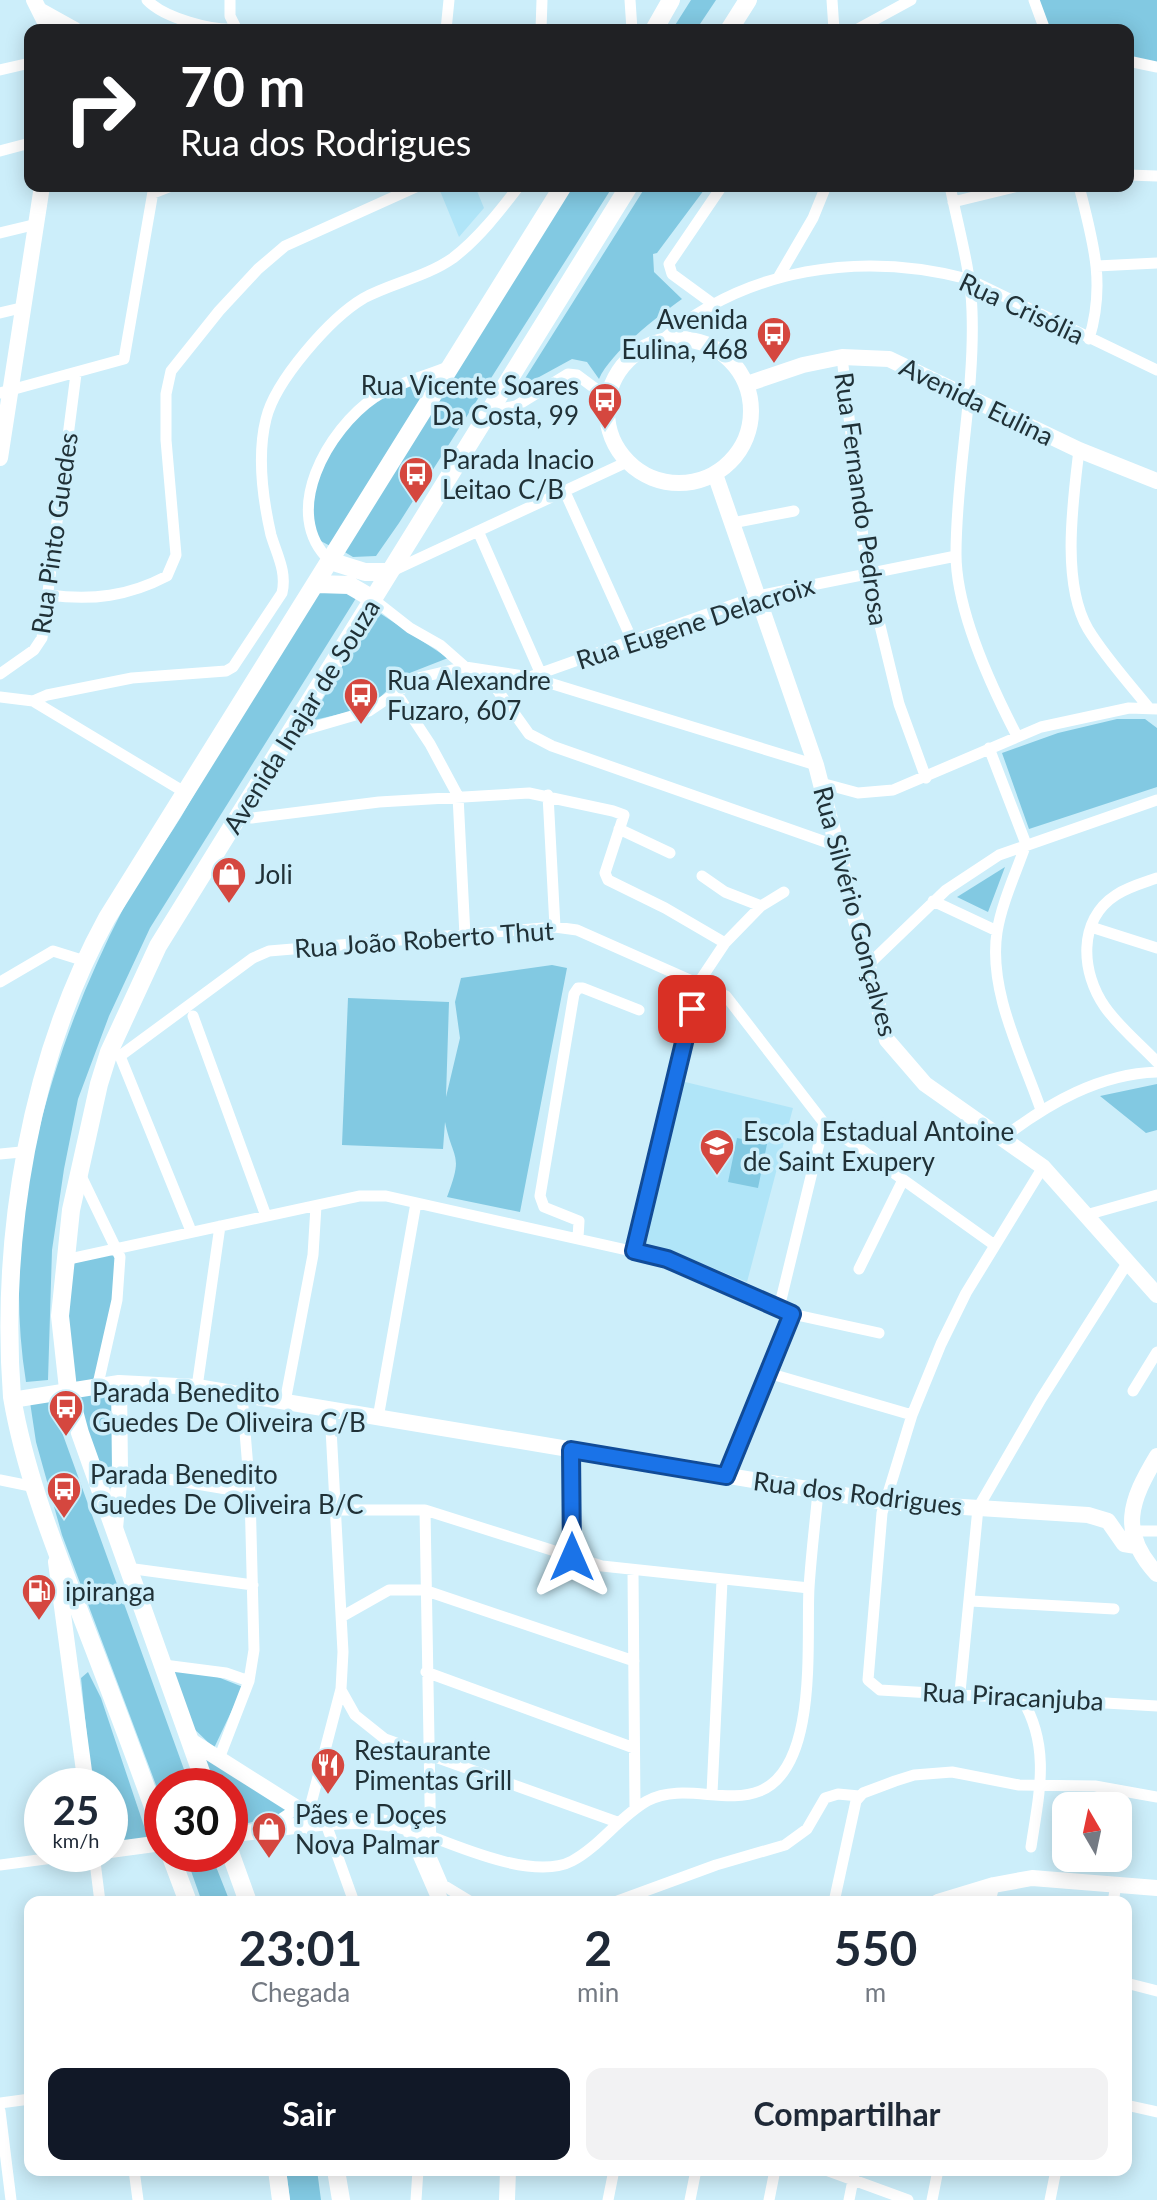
<!DOCTYPE html>
<html lang="pt">
<head>
<meta charset="utf-8">
<style>
	body { margin:0; font-family:Lato,sans-serif; background:#f2f2f3; color:#1f2937; height:100vh; display:flex; flex-direction:column; font-size:30px; white-space:nowrap }
	* { box-sizing:border-box; margin:0 }
	p { font-size:26px; color:#747a83 }
	.icon { flex:none; width:44px; height:44px; fill:none; stroke:currentColor; stroke-width:2; stroke-linecap:round; stroke-linejoin:round }
	.map { position:relative; flex:1; overflow:hidden }
	.sheet { position:absolute; left:24px; top:1896px; width:1108px; height:280px; display:flex; flex-direction:column; background:#fff; border-radius:16px; box-shadow:0 4px 20px #0003 }
	.sheet>* { flex:none }
	.banner { position:absolute; left:24px; top:24px; width:1110px; height:168px; border-radius:16px; box-shadow:0 4px 20px #0003; background:#202124; color:#fff; overflow:hidden }
	.needle { width:52px; rotate:351deg }
	.tools { position:absolute; left:1052px; top:1792px; display:grid; gap:16px }
	.tools a { display:grid; place-items:center; width:80px; height:80px; border-radius:16px; background:#fff; box-shadow:0 4px 20px #0003; font-size:40px }
	.speed { position:absolute; left:24px; top:1768px; display:flex; gap:16px; font-size:40px; font-weight:700; text-align:center }
	.speed>* { display:grid; place-content:center; width:104px; height:104px; border-radius:50%; background:#fff; box-shadow:0 4px 20px #0003; line-height:1 }
	.speed small { font-size:20px; font-weight:400 }
	.speed .limit { border:12px solid #d22; background:#fff; color:#111 }
	.pin { position:absolute; display:grid; place-items:center; width:68px; height:68px; color:#fff; margin:-34px; border-radius:16px; box-shadow:0 4px 12px #0006 }
	.me { position:absolute; width:88px; margin:-44px; rotate:0deg; stroke-linejoin:round; filter:drop-shadow(0 0 6px #0008) }
	.turn { display:flex; align-items:center; gap:28px; height:168px; padding:0 24px; font-size:36px }
	.turn .icon { width:104px; height:104px; stroke-width:2.5 }
	.turn b { display:block; font-size:56px; line-height:68px }
	.eta { display:flex; justify-content:space-evenly; align-items:center; height:136px; text-align:center }
	.eta b { font-size:48px; font-weight:700; line-height:56px }
	.cta { display:flex; gap:16px; margin-top:auto; padding:16px 24px }
	.cta a { flex:1; height:92px; border-radius:16px; background:#111827; color:#fff; font-size:32px; font-weight:700; line-height:92px; text-align:center }
	.cta a+a { background:#f2f2f3; color:#1f2937 }
	.map>svg:first-child { display:block }
	.built { fill:#b0e5f8 }
	.green { fill:#82c9e2 }
	.lines { fill:none; stroke-linecap:round; stroke-linejoin:round }
	.street { stroke:#fff; stroke-width:11 }
	.secondary { stroke:#fff; stroke-width:16 }
	.primary { stroke:#fff; stroke-width:18 }
	.route-casing { stroke:#114b97; stroke-width:20 }
	.route { stroke:#1a73e8; stroke-width:14 }
	.labels { text-anchor:middle; dominant-baseline:central; stroke-width:7; stroke-linejoin:round; paint-order:stroke }
	.street-label { font-size:26px; fill:#203137; stroke:#cceefa }
	.poi-label { font-size:26px; fill:#203137; stroke:#cceefa; text-anchor:start }
</style>
</head>
<body>
<div class="map">
<svg width="1157" height="2200" viewBox="0 0 1157 2200">
	<rect width="100%" height="100%" fill="#cceefa"/>
	<path class="built" d="M438,186H475L484,208L459,237Z
		M681,1081L793,1108L747,1282L672,1251L645,1245Z"/>
	<path class="green" d="M691,0H716L696,30H672Z
		M1034,0H1157V72L1128,64V30H1045Z
		M572,186H613L399,523L376,556L353,557L343,551Z
		M646,186H707L657,253L653,254L654,272L682,299C657,317 611,352 599,379L587,362L572,359L519,388Z
		M451,366L338,550L313,537L309,502L323,456L375,397Z
		M317,587L358,595L150,928L109,1016L78,1099L64,1169L52,1250L48,1380L26,1382C0,1220 49,1053 123,909C139,877 162,848 181,817C226,740 270,663 317,587Z
		M375,610L448,658L402,676L370,707L310,721Z
		M1117,719H1145L1157,728V787L1029,829L1002,753L1058,733Z
		M1005,867L988,912L957,897Z
		M552,965L567,968L520,1212L447,1197C464,1153 453,1161 445,1122L443,1149L342,1145L348,998L449,1002L446,1097L460,1038L455,1002L461,978Z
		M1157,1084V1130L1146,1133L1100,1096Z
		M737,1138L767,1144L758,1188L728,1182Z
		M116,1250L119,1258L98,1384H67L64,1260Z
		M110,1386L114,1413L111,1489C90,1463 81,1427 79,1395Z
		M50,1399L190,1786H162V1801L62,1535L36,1442L30,1402Z
		M169,1671L210,1674L243,1687L214,1748L186,1721Z
		M88,1672L101,1698L148,1838L110,1843V1786H92L81,1678Z
		M197,1751L289,1810L275,1817L230,1827V1786H208Z
		M185,1854H211L230,1902H202Z
		M286,2170H317L321,2200H290Z"/>
	<g class="lines">
		<path class="street" d="M147,0C164,18 212,31 236,29
			M230,0V16L237,30
			M630,0L632,30
			M832,0L834,30
			M1034,0L1045,30
			M446,30L449,0
			M541,30L542,0
			M856,30L911,0
			M1128,61L1157,67
			M0,70L30,63
			M0,151L30,143
			M1128,175L1157,176
			M950,186C958,227 971,270 972,311C975,393 956,473 956,554C956,611 991,686 1017,736
			M1079,186C1093,242 1106,283 1089,339
			M153,193L171,186
			M953,202L1018,186
			M0,233L37,224
			M1097,266L1157,263
			M778,278L813,218L826,186
			M713,304L672,274L669,264L722,186
			M0,313L25,307
			M660,342C744,267 862,251 968,279L1157,370
			M842,357L867,572L899,704L926,778
			M0,393L124,359L154,186
			M490,411L516,406L568,374L577,375L608,398
			M1079,450C1073,501 1061,583 1088,629C1105,657 1129,683 1149,708
			M565,492L632,640
			M732,523L794,511
			M478,531L540,672
			M330,561C279,513 328,429 375,397C397,383 426,376 450,366
			M390,572L627,462
			M49,595C92,601 129,596 167,576L176,555L166,440V394L171,371L219,311L258,269L285,246L418,186
			M373,599L410,628L440,645L465,667
			M483,670L529,734L552,746L837,846
			M0,674L34,650L42,638L76,374
			M530,677L758,596L956,556
			M395,691L430,744L458,796L465,936
			M0,697L33,701L47,695L132,678L226,671L233,667L282,593C287,572 277,555 271,535C263,500 257,455 266,419C275,381 330,318 364,298C392,283 426,277 453,258C478,239 500,211 519,186
			M33,701L186,793
			M290,734L369,711L418,678L465,667L530,677L816,765
			M989,748L1026,844
			M821,783L858,793L893,790L1041,727L1129,708L1157,709
			M548,795L555,927
			M238,816L252,818L379,802L529,793L613,811L624,815L605,873L608,880L665,908L725,943
			M619,829L670,853
			M1026,844C1016,873 1002,902 997,932C988,991 1022,1055 1041,1110
			M702,876L725,892L761,906
			M1157,878C1143,883 1128,887 1116,895C1077,920 1081,973 1105,1007C1119,1027 1140,1044 1157,1062
			M933,901L997,931
			M1091,927L1157,948
			M868,965L946,890L999,855L1157,800
			M0,982L53,951L85,961
			M193,1016L266,1216
			M109,1052L120,1056L253,958L269,951L555,927L577,930L726,996L824,1123L993,1244
			M120,1056L191,1231
			M1004,1137C1049,1103 1099,1074 1157,1072
			M0,1154L21,1152
			M1043,1167L966,1293L941,1344L912,1415L882,1513L868,1680L880,1690L1157,1706
			M81,1176L120,1257L117,1300L98,1384
			M1086,1215L1157,1195
			M578,1238L579,1221L544,1207L540,1196L574,994L578,988H583L639,1010
			M634,1251L699,982L725,943L761,906L784,892
			M64,1260L359,1196H386L667,1259L792,1314L879,1333
			M859,1269L902,1182
			M779,1308L824,1123
			M768,1373L912,1415
			M197,1387L220,1226
			M1133,1391L1157,1352
			M285,1402L313,1255L316,1206
			M378,1418L416,1203
			M571,1450L572,1557
			M120,1471L250,1493
			M726,1476L792,1314
			M0,1480L35,1487
			M335,1510H425L602,1566L809,1588
			M425,1510L431,1857L443,1885L471,1902
			M1131,1531H1157
			M127,1568L253,1585
			M633,1572L635,1808
			M971,1601L1114,1609
			M343,1616L389,1590H424L634,1661
			M164,1665L226,1673L249,1681
			M426,1672L634,1748
			M341,1690L355,1715L385,1739L617,1822
			M960,1692L978,1508L1041,1399L1128,1262
			M1022,1699C1051,1747 1039,1794 1031,1847
			M220,1756L249,1681L254,1650L250,1493L242,1395
			M712,1793L722,1581
			M308,1815L341,1689L343,1652L330,1410
			M394,1820L429,1817
			M326,1824L354,1902
			M269,1827L296,1809
			M409,1828C450,1843 532,1882 572,1861C599,1847 619,1817 647,1801C683,1782 725,1805 760,1791C819,1767 806,1640 809,1588C811,1556 815,1524 818,1492
			M94,1854L100,1902
			M0,1865L83,1854
			M615,1902L716,1865L785,1845L807,1829L825,1798L838,1794L859,1796
			M834,1902L856,1801L863,1793L895,1781L914,1775L952,1772L1019,1785L1095,1786L1157,1797
			M990,1902L994,1885
			M1113,1902L1116,1885
			M1126,1983L1157,1991
			M0,2103L30,2099
			M1126,2105L1157,2112
			M0,2111L11,2200
			M134,2170L138,2200
			M826,2170L908,2200
			M416,2200L418,2170
			M608,2200L614,2170
			M690,2200L696,2170
			M769,2200L775,2170
			M849,2200L855,2170
			M932,2200L938,2170
			M1050,2200L1056,2170"/>
		<path class="secondary" d="M34,0L49,30
			M39,10L75,30
			M607 411a72 72 0 1 1 144 0a72 72 0 1 1-144 0Z
			M747,384L803,365L842,357L889,359L1079,450L1157,481
			M0,458L42,186
			M715,474L816,765L887,1040L925,1084L1043,1167L1157,1295
			M12,1400L119,1383L197,1387L885,1502L1088,1515L1108,1521L1124,1544L1136,1546
			M1157,1456C1130,1501 1118,1532 1157,1574
			M115,1529L120,1471L119,1383
			M56,1562L86,1786
			M191,1741L308,1815L309,1826
			M230,1835C283,1829 360,1811 409,1828L441,1902
			M110,1850L162,1843
			M938,1902L994,1885L1032,1878L1157,1888
			M507,2200L508,2170"/>
		<path class="primary" d="M654,30L671,0
			M729,30L748,0
			M330,561L365,572H390
			M317,584L349,585L373,599
			M206,1786L80,1433L68,1389L60,1316L71,1210L99,1084L109,1052L158,946L629,186
			M162,1832C135,1756 106,1680 77,1605C51,1538 24,1468 12,1397C0,1237 30,1058 107,918L563,186
			M230,1852L248,1902
			M170,1854L188,1902
			M277,2170L281,2200
			M336,2170L341,2200"/>
	</g>
	<g class="lines">
		<g class="route-casing">
			<path id="route" d="M572,1557L571,1450L726,1476L792,1314L667,1259L634,1251L692,1009"/>
		</g>
		<use href="#route" class="route"/>
	</g>
	<defs>
		<g id="bus-pin" transform="scale(1.8)"><path d="M0 17L-7.5 6A9.5 9.5 0 1 1 7.5 6Z" fill="#d5473f" stroke="#cceefa"/><path d="M-5-6H5V4H4V6H2V4H-2V6H-4V4H-5ZM-3.5-4V0h7V-4ZM-3.5 1.2v1.5H-2V1.2ZM2 1.2v1.5H3.5V1.2Z" fill="#fff"/></g>
		<g id="shop-pin" transform="scale(1.8)"><path d="M0 17L-7.5 6A9.5 9.5 0 1 1 7.5 6Z" fill="#d5473f" stroke="#cceefa"/><path d="M-5-2.5h2.3a2.7 3.5 0 0 1 5.4 0H5L5.5 6h-11ZM-1.5-2.5h3a1.5 2.3 0 0 0-3 0Z" fill="#fff"/></g>
		<g id="school-pin" transform="scale(1.8)"><path d="M0 17L-7.5 6A9.5 9.5 0 1 1 7.5 6Z" fill="#d5473f" stroke="#cceefa"/><path d="M0-5L7-2L0 1L-7-2ZM-4 1L0 2.5L4 1V4Q0 6-4 4Z" fill="#fff"/></g>
		<g id="fuel-pin" transform="scale(1.8)"><path d="M0 17L-7.5 6A9.5 9.5 0 1 1 7.5 6Z" fill="#d5473f" stroke="#cceefa"/><path d="M-5.5-6h7V0h2V4h1.3V-2.5L3-4.5l.8-.8L6-3V5H2.5V1h-1V6h-7ZM-4.2-4.7v3.2H.2V-4.7Z" fill="#fff"/></g>
		<g id="restaurant-pin" transform="scale(1.8)"><path d="M0 17L-7.5 6A9.5 9.5 0 1 1 7.5 6Z" fill="#d5473f" stroke="#cceefa"/><path d="M-5-6h1v4h1v-4h1v4h1v-4h1v5L-1.5 .5V6h-2V.5L-5-1ZM5-6V6H3V1.5H1.5Q1.5-4 5-6Z" fill="#fff"/></g>
	</defs>
	<g fill-rule="evenodd">
		<use href="#bus-pin" x="774" y="334"/>
		<use href="#bus-pin" x="605" y="400"/>
		<use href="#bus-pin" x="416" y="474"/>
		<use href="#bus-pin" x="361" y="695"/>
		<use href="#shop-pin" x="229" y="874"/>
		<use href="#school-pin" x="717" y="1146"/>
		<use href="#bus-pin" x="66" y="1407"/>
		<use href="#bus-pin" x="64" y="1489"/>
		<use href="#fuel-pin" x="39" y="1591"/>
		<use href="#restaurant-pin" x="328" y="1765"/>
		<use href="#shop-pin" x="269" y="1829"/>
	</g>
	<g class="labels">
		<g class="street-label">
			<text transform="translate(1022 308) rotate(25)">Rua Crisólia</text>
			<text transform="translate(977 401) rotate(26)">Avenida Eulina</text>
			<text transform="translate(862 499) rotate(82)">Rua Fernando Pedrosa</text>
			<text transform="translate(54 533) rotate(-82)">Rua Pinto Guedes</text>
			<text transform="translate(695 622) rotate(-18)">Rua Eugene Delacroix</text>
			<text transform="translate(301 716) rotate(-58)">Avenida Inajar de Souza</text>
			<text transform="translate(856 911) rotate(75)">Rua Silvério Gonçalves</text>
			<text transform="translate(424 939) rotate(-4)">Rua João Roberto Thut</text>
			<text transform="translate(858 1493) rotate(7)">Rua dos Rodrigues</text>
			<text transform="translate(1013 1696) rotate(3)">Rua Piracanjuba</text>
		</g>
		<g class="poi-label">
			<text x="748" y="319" text-anchor="end">Avenida<tspan x="748" dy="30">Eulina, 468</tspan></text>
			<text x="579" y="385" text-anchor="end">Rua Vicente Soares<tspan x="579" dy="30">Da Costa, 99</tspan></text>
			<text x="442" y="459">Parada Inacio<tspan x="442" dy="30">Leitao C/B</tspan></text>
			<text x="387" y="680">Rua Alexandre<tspan x="387" dy="30">Fuzaro, 607</tspan></text>
			<text x="255" y="874">Joli</text>
			<text x="743" y="1131">Escola Estadual Antoine<tspan x="743" dy="30">de Saint Exupery</tspan></text>
			<text x="92" y="1392">Parada Benedito<tspan x="92" dy="30">Guedes De Oliveira C/B</tspan></text>
			<text x="90" y="1474">Parada Benedito<tspan x="90" dy="30">Guedes De Oliveira B/C</tspan></text>
			<text x="65" y="1591">ipiranga</text>
			<text x="354" y="1750">Restaurante<tspan x="354" dy="30">Pimentas Grill</tspan></text>
			<text x="295" y="1814">Pães e Doçes<tspan x="295" dy="30">Nova Palmar</tspan></text>
		</g>
	</g>
</svg>
<div class="tools">
<a><svg class="needle" viewBox="-14 -14 28 28"><path d="M0-13l5 13h-10z" fill="#e53935"/><path d="M0 13l5-13h-10z" fill="#747a83"/></svg></a>
</div>
<div class="speed"><div>25<small>km/h</small></div><div class="limit">30</div></div>
<div class="pin" style="left:692px;top:1009px;background:#d93025"><svg class="icon" aria-label="arrive" viewBox="0 0 24 24"><path d="M6 21V4h12l-3 4 3 4H6"/></svg></div>
<svg class="me" style="left:572px;top:1557px" viewBox="-20 -20 40 40"><path d="M0-17L14 15 0 8-14 15z" fill="#1a73e8" stroke="#fff" stroke-width="4"/></svg>
<div class="banner">
<div class="turn"><svg class="icon" aria-label="right" viewBox="0 0 24 24"><path d="M7 20v-9h11M14 6l5 5-5 5"/></svg><div><b>70 m</b>Rua dos Rodrigues</div></div>
</div>
<section class="sheet">
<div class="eta">
<div><b>23:01</b><p>Chegada</p></div>
<div><b>2</b><p>min</p></div>
<div><b>550</b><p>m</p></div>
</div>
<div class="cta"><a>Sair</a><a>Compartilhar</a></div>
</section>
</div>
</body>
</html>
